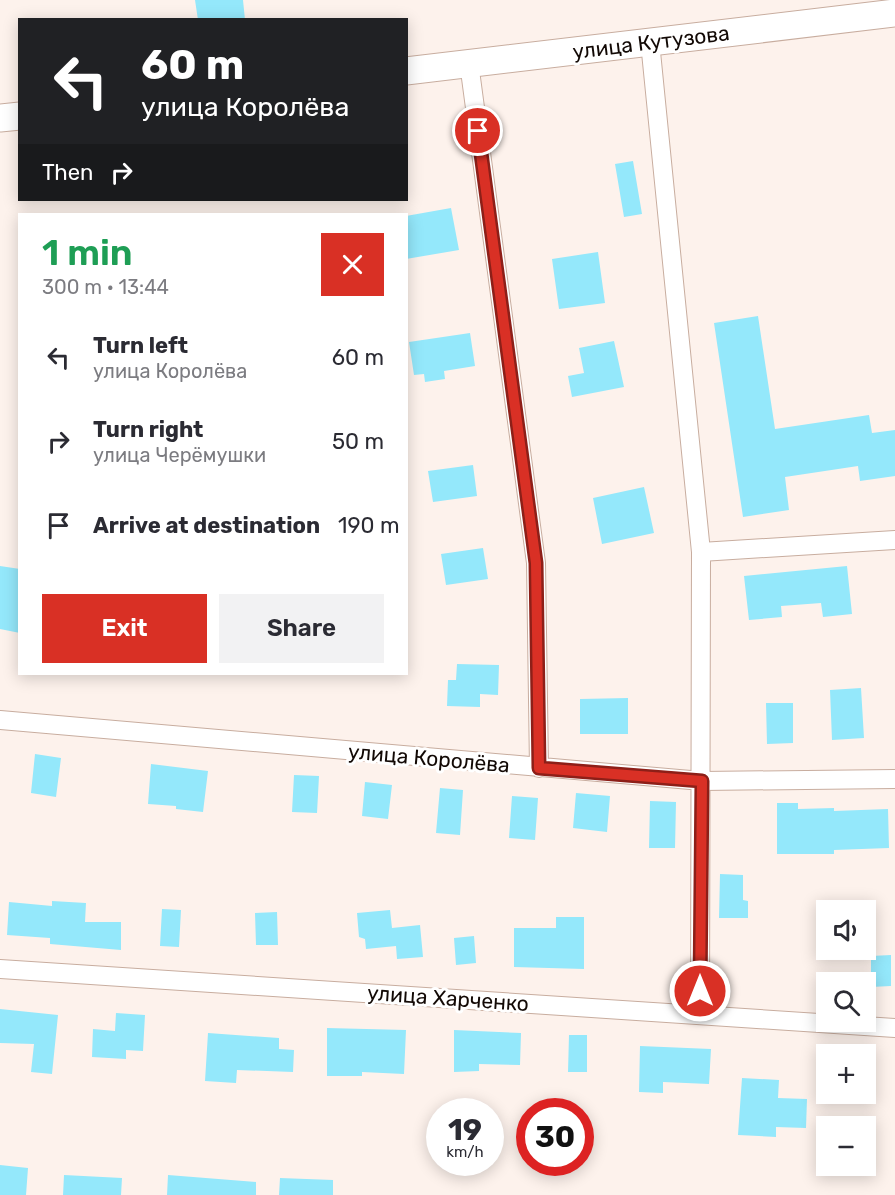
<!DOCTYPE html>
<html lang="en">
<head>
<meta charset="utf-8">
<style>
	body { margin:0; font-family:Rubik,sans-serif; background:#f2f2f3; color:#2b2b33; height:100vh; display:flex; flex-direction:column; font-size:22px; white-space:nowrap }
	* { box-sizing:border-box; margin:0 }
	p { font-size:20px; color:#7c7c81 }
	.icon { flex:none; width:33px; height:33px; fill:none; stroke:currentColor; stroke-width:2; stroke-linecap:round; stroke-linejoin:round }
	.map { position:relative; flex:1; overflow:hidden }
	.panel { position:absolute; left:18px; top:213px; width:390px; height:462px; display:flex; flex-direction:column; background:#fff; border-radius:0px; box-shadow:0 3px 15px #0003 }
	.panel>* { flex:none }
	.guide { position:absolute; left:18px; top:18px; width:390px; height:183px; border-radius:0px; box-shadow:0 3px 15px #0003; background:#202124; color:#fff; overflow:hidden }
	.controls { position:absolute; left:816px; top:900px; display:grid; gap:12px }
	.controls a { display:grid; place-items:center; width:60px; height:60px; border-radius:0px; background:#fff; box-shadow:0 3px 15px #0003; font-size:30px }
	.speed { position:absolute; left:426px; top:1098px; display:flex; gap:12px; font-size:30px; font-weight:700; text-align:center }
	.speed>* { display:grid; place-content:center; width:78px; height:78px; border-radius:50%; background:#fff; box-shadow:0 3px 15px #0003; line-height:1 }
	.speed small { font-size:15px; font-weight:400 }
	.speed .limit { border:9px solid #d22; background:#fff; color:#111 }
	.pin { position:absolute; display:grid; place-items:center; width:51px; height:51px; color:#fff; margin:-26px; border:3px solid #fff; border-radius:50%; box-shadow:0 2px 6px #0007 }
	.me { position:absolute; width:66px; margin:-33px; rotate:0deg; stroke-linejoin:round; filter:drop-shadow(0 0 4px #0008) }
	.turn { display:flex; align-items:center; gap:21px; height:126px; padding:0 24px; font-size:27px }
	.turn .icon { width:78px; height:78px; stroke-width:2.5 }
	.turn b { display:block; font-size:42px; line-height:51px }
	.then { display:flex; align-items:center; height:57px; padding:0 24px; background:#0003; gap:12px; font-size:22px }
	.round { display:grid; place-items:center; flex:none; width:63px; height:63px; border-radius:0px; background:#f2f2f3 }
	.summary { display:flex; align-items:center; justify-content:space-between; height:102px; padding:0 24px }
	h1 { font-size:36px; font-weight:600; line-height:45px; color:#1e9e55 }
	.primary-button { display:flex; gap:12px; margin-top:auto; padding:12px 24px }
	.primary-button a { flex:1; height:69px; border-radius:0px; background:#d93025; color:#fff; font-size:24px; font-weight:600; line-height:69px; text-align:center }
	.primary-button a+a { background:#f2f2f3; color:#2b2b33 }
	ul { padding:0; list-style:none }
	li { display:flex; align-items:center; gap:18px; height:84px; padding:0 24px }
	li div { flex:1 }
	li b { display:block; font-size:22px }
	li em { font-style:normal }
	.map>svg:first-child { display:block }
	.building { fill:#94e8fb }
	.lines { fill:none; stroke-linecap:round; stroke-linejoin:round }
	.minor-casing { stroke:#c8ad9f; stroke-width:20 }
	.secondary-casing { stroke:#c8ad9f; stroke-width:29 }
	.minor { stroke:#fff; stroke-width:18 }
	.secondary { stroke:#fff; stroke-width:27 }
	.route-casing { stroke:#8d1f18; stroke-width:15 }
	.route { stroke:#d93025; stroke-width:10 }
	.labels { text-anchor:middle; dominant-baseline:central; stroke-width:6; stroke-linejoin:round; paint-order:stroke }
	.street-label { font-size:21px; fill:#120905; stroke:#fff }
</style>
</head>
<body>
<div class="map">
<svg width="895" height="1195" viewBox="0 0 895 1195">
	<rect width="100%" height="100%" fill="#fdf2ec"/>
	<path class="building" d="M195,0H243L245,20H198Z
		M633,161L642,214L624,217L615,164Z
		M451,208L459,250L406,259V216Z
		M598,252L605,303L559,309L552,259Z
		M758,316L775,429L869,415L872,433L895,430V476L860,481L858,466L785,477L789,510L743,517L714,323Z
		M470,333L475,366L444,371L445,379L425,382L424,374L414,375L409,342Z
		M614,341L624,387L572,397L568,376L584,373L579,348Z
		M473,465L477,496L433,502L428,471Z
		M644,487L654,533L602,544L593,498Z
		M483,548L488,579L446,585L441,554Z
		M0,566L20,569V633L0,629Z
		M847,566L852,614L823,617L821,603L781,606L782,617L749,620L744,576Z
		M457,664L499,665L498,695L480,694V707L447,706L448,680H456Z
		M861,688L864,738L832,740L830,690Z
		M628,698V734H580V699Z
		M766,703H793V743L767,744Z
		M35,754L61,758L56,797L31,793Z
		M151,764L208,771L203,812L176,809V806L148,804Z
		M294,775L319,776L317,813L292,812Z
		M365,782L392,785L388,819L362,816Z
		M440,788L463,790L460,835L436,833Z
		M576,793L610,796L607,832L573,828Z
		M512,796L538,798L535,840L509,838Z
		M650,801L676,802L675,848H649Z
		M777,803H798V809L834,808V811L888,809L889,848L834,850V854H777Z
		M720,874L743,875V900L748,901V918H719Z
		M52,901L86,903L85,922H121V950L50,944V938L7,935L9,902L52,906Z
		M162,909L181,910L179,947L160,946Z
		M390,910L392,928L420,925L423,957L397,959L396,946L366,949L365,939L359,937L357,913Z
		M277,912L278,945H256L255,913Z
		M556,917H584V969L514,967V928H556Z
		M474,936L476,963L456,965L454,938Z
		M891,955V986L871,987V956Z
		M0,1009L58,1015L52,1074L31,1072L34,1044L0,1043Z
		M116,1013L145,1015L143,1051L126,1050V1059L92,1057L93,1029L115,1031Z
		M327,1028L406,1030L404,1074L362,1072V1076H327Z
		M454,1030L521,1033L520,1065L479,1064V1071L454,1072Z
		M208,1033L279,1038V1049L294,1050L293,1072L237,1070L236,1083L205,1081Z
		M569,1035H587V1072H568Z
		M640,1046L711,1049L709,1084L663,1082V1093L639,1092Z
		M742,1078L779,1080L778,1098L807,1099L806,1128L776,1127V1137L738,1135Z
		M0,1165L28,1168L26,1195H0Z
		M64,1175L122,1178L121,1195H63Z
		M168,1175L256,1182V1195H167Z
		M280,1178L333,1180V1195H279Z"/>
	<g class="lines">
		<g class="minor-casing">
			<path id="minor" d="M650,42L701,552L700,1014
				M469,63L536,563L539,768
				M701,552L895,540
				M0,720L702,781L895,779
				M0,969L895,1028"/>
		</g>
		<g class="secondary-casing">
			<path id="secondary" d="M406,71L895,13
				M0,118L20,116"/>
		</g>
		<use href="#minor" class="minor"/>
		<use href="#secondary" class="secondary"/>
	</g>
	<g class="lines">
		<g class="route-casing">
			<path id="route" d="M478,131L536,563L539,768L702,781L700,991"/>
		</g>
		<use href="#route" class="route"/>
	</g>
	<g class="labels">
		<g class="street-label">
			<text transform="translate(651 42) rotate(-7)">улица Кутузова</text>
			<text transform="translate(429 758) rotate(5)">улица Королёва</text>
			<text transform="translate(448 998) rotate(4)">улица Харченко</text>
		</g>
	</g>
</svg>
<div class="controls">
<a><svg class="icon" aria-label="sound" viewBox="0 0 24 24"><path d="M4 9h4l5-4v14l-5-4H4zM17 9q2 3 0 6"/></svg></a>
<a><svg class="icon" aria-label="search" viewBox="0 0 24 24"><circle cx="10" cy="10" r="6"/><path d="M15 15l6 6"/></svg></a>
<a>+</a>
<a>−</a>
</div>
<div class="speed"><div>19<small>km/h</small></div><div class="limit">30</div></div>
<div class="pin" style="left:478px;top:131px;background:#d93025"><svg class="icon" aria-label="arrive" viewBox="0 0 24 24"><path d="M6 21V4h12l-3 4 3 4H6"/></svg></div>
<svg class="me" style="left:700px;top:991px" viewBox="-20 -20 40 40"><circle r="17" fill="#d93025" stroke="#fff" stroke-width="3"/><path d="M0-11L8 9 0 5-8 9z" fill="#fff"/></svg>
<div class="guide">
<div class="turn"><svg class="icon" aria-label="left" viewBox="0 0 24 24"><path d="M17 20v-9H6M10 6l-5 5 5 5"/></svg><div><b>60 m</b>улица Королёва</div></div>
<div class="then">Then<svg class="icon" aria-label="right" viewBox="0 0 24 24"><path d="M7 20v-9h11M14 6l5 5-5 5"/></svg></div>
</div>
<section class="panel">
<div class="summary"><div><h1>1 min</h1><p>300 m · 13:44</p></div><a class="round" style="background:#d93025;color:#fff"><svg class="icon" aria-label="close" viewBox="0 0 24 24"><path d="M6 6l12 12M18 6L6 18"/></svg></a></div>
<ul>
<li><svg class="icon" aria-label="left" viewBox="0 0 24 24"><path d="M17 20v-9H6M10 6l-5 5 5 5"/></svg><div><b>Turn left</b><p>улица Королёва</p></div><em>60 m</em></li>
<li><svg class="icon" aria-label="right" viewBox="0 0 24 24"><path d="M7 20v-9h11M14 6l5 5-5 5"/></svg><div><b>Turn right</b><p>улица Черёмушки</p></div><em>50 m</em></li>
<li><svg class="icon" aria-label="arrive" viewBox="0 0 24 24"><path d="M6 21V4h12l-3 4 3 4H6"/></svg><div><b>Arrive at destination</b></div><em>190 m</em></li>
</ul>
<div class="primary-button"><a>Exit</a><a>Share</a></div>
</section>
</div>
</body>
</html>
